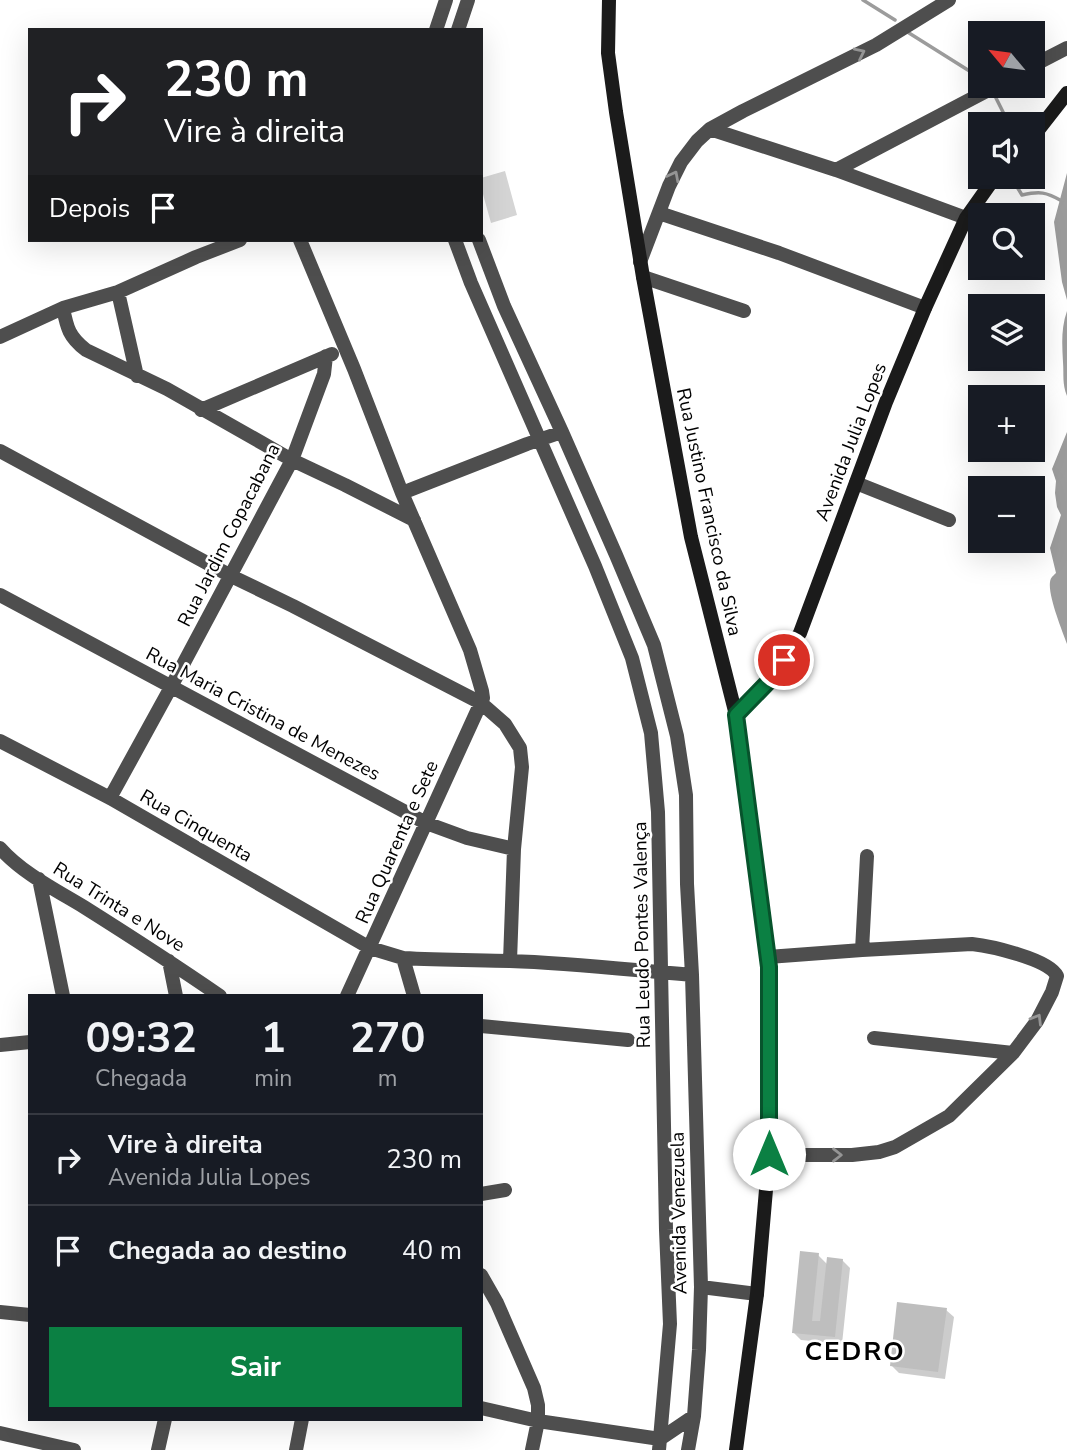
<!DOCTYPE html>
<html lang="pt">
<head>
<meta charset="utf-8">
<style>
	body { margin:0; font-family:"Nunito Sans",sans-serif; background:#242831; color:#f1f3f6; height:100vh; display:flex; flex-direction:column; font-size:26px; white-space:nowrap }
	* { box-sizing:border-box; margin:0 }
	p { font-size:23px; color:#9ea1a6 }
	.icon { flex:none; width:38px; height:38px; fill:none; stroke:currentColor; stroke-width:2; stroke-linecap:round; stroke-linejoin:round }
	.map { position:relative; flex:1; overflow:hidden }
	.drawer { position:absolute; left:28px; top:994px; width:455px; height:427px; display:flex; flex-direction:column; background:#171b24; border-radius:0px; box-shadow:0 7px 28px #0002 }
	.drawer>* { flex:none }
	.banner { position:absolute; left:28px; top:28px; width:455px; height:214px; border-radius:0px; box-shadow:0 7px 28px #0002; background:#202124; color:#fff; overflow:hidden }
	.needle { width:46px; rotate:299deg }
	.buttons { position:absolute; left:968px; top:21px; display:grid; gap:14px }
	.buttons a { display:grid; place-items:center; width:77px; height:77px; border-radius:0px; background:#171b24; box-shadow:0 7px 28px #0002; font-size:35px }
	.pin { position:absolute; display:grid; place-items:center; width:60px; height:60px; color:#fff; margin:-30px; border:4px solid #fff; border-radius:50%; box-shadow:0 2px 7px #0007 }
	.me { position:absolute; width:77px; margin:-38px; rotate:0deg; stroke-linejoin:round; filter:drop-shadow(0 0 5px #0008) }
	.turn { display:flex; align-items:center; gap:24px; height:147px; padding:0 21px; font-size:32px }
	.turn .icon { width:91px; height:91px; stroke-width:2.5 }
	.turn b { display:block; font-size:49px; line-height:60px }
	.then { display:flex; align-items:center; height:66px; padding:0 21px; background:#0003; gap:14px; font-size:26px }
	.eta { display:flex; justify-content:space-evenly; align-items:center; height:119px; text-align:center }
	.eta b { font-size:42px; font-weight:700; line-height:49px }
	.button { display:flex; gap:14px; margin-top:auto; padding:14px 21px }
	.button a { flex:1; height:80px; border-radius:0px; background:#0b8043; color:#fff; font-size:28px; font-weight:700; line-height:80px; text-align:center }
	ul { padding:0; list-style:none }
	li { display:flex; align-items:center; gap:21px; height:91px; padding:0 21px; border-top:2px solid #363941 }
	li div { flex:1 }
	li b { display:block; font-size:26px }
	li em { font-style:normal }
	.map>svg:first-child { display:block }
	.green { fill:#d5d5d5 }
	.water { fill:#9c9c9c }
	.shadow { fill:#0003 }
	.lines { fill:none; stroke-linecap:round; stroke-linejoin:round }
	.stream { stroke:#9c9c9c; stroke-width:3.5 }
	.building { fill:#bebebe }
	.street { stroke:#4e4e4e; stroke-width:14 }
	.secondary { stroke:#1b1b1b; stroke-width:14 }
	.oneway { stroke:#959595 }
	.route-casing { stroke:#07532c; stroke-width:18 }
	.route { stroke:#0b8043; stroke-width:12 }
	.labels { text-anchor:middle; dominant-baseline:central; stroke-width:5; stroke-linejoin:round; paint-order:stroke }
	.street-label { font-size:19px; fill:#000; stroke:#fff }
	.district-label { font-size:26px; font-weight:bold; letter-spacing:2px; fill:#000; stroke:#fff }
</style>
</head>
<body>
<div class="map">
<svg width="1067" height="1450" viewBox="0 0 1067 1450">
	<rect width="100%" height="100%" fill="#fff"/>
	<path class="green" d="M505,171L517,215L491,223L481,187V178Z"/>
	<path class="water" d="M1067,173V300L1062,282L1054,222Z
		M1067,311V396C1062,383 1064,376 1063,362C1062,344 1061,328 1067,311Z
		M1067,432V644C1062,630 1048,596 1050,582C1051,577 1052,577 1056,573L1050,548L1061,515L1057,507L1055,493L1056,481L1052,469Z"/>
	<path class="shadow" d="M818,1255L828,1265L842,1260L850,1268L842,1344L801,1340L794,1333Z
		M946,1310L954,1317L945,1379L899,1373L892,1366Z"/>
	<g class="lines">
		<path class="stream" d="M863,0L895,20
			M909,33L979,77
			M996,98L1009,124
			M1014,182L1022,195C1040,191 1046,192 1062,201"/>
	</g>
	<path class="building" d="M800,1251L819,1253L812,1321H820L827,1257L843,1259L835,1337L792,1333Z
		M897,1302L947,1308L938,1372L890,1366Z"/>
	<g class="lines">
		<path class="street" d="M436,30L446,0
			M458,30L468,0
			M1032,66L1067,48
			M710,129L836,170L966,218
			M836,170L996,86
			M659,213L779,253L925,308
			M300,240L354,369L402,493L470,650L482,691L483,698L347,996
			M455,240L471,283L595,566L632,658L651,733L658,812L666,1230L670,1324L659,1450
			M479,240L504,306L562,432L616,555L654,645L677,736L686,795L687,884L692,975L701,1287L699,1350L694,1416L688,1450
			M640,262L669,186L681,162L697,141L710,129L743,111L876,45L949,0
			M643,277L744,311
			M118,292L137,376
			M63,308C67,328 69,337 86,350L167,389L292,460L345,485L414,520
			M0,337L63,308L118,292L196,257L240,240
			M201,410L332,354
			M0,451L231,576L293,606L481,703L505,724L520,748L522,767L514,849L510,961
			M856,483L949,520
			M402,493L527,444L562,432
			M0,595L426,823L467,838L514,849
			M0,741L110,798L370,948L403,958L414,996
			M110,798L171,687L292,460L324,374L326,356
			M0,848C22,873 56,890 84,907C130,936 175,965 220,996
			M39,879L63,996
			M862,950L867,856
			M768,957L862,950L972,944C990,946 1049,959 1057,976L1052,992L1037,1021L1013,1053L949,1116L895,1147L879,1152L852,1155H769
			M403,958C439,960 474,960 510,961C571,963 631,970 692,975
			M169,961L176,996
			M481,1026L628,1040
			M874,1038L1013,1053
			M0,1045L30,1042
			M481,1194L505,1190
			M481,1275L497,1303L534,1388L538,1405V1421L532,1450
			M701,1287L757,1294
			M0,1312L30,1315
			M481,1408L538,1421L660,1439L694,1416
			M0,1433L74,1450
			M158,1450L165,1419
			M296,1450L302,1419"/>
		<path class="secondary" d="M609,0L608,53L616,112L643,277L691,537L736,715L769,967V1155L757,1294L736,1450
			M1032,138L1067,93
			M736,715L770,680L800,633L886,402L925,308L966,218L995,177"/>
	</g>
	<defs><path id="oneway-chevron" d="M-2-3.5L2.5 0L-2 3.5" fill="none" stroke-width="1.6" stroke-linecap="round" stroke-linejoin="round" transform="scale(1.75)"/></defs>
	<g class="oneway">
		<use href="#oneway-chevron" transform="translate(860 53) rotate(-26)"/>
		<use href="#oneway-chevron" transform="translate(674 176) rotate(-63)"/>
		<use href="#oneway-chevron" transform="translate(1037 1019) rotate(-59)"/>
		<use href="#oneway-chevron" transform="translate(837 1155)"/>
	</g>
	<g class="lines">
		<g class="route-casing">
			<path id="route" d="M769,1154V967L736,715L770,680L784,660"/>
		</g>
		<use href="#route" class="route"/>
	</g>
	<g class="labels">
		<g class="street-label">
			<text transform="translate(851 442) rotate(-69)">Avenida Julia Lopes</text>
			<text transform="translate(709 512) rotate(78)">Rua Justino Francisco da Silva</text>
			<text transform="translate(229 535) rotate(-63)">Rua Jardim Copacabana</text>
			<text transform="translate(263 714) rotate(28)">Rua Maria Cristina de Menezes</text>
			<text transform="translate(196 826) rotate(30)">Rua Cinquenta</text>
			<text transform="translate(397 842) rotate(-66)">Rua Quarenta e Sete</text>
			<text transform="translate(119 907) rotate(32)">Rua Trinta e Nove</text>
			<text transform="translate(642 935) rotate(-91)">Rua Leudo Pontes Valença</text>
			<text transform="translate(679 1213) rotate(-91)">Avenida Venezuela</text>
		</g>
		<g class="district-label">
			<text x="855" y="1351">CEDRO</text>
		</g>
	</g>
</svg>
<div class="buttons">
<a><svg class="needle" viewBox="-14 -14 28 28"><path d="M0-13l5 13h-10z" fill="#e53935"/><path d="M0 13l5-13h-10z" fill="#9ea1a6"/></svg></a>
<a><svg class="icon" aria-label="sound" viewBox="0 0 24 24"><path d="M4 9h4l5-4v14l-5-4H4zM17 9q2 3 0 6"/></svg></a>
<a><svg class="icon" aria-label="search" viewBox="0 0 24 24"><circle cx="10" cy="10" r="6"/><path d="M15 15l6 6"/></svg></a>
<a><svg class="icon" aria-label="layers" viewBox="0 0 24 24"><path d="M12 4l9 5-9 5-9-5zM3 14l9 5 9-5"/></svg></a>
<a>+</a>
<a>−</a>
</div>
<div class="pin" style="left:784px;top:660px;background:#d93025"><svg class="icon" aria-label="arrive" viewBox="0 0 24 24"><path d="M6 21V4h12l-3 4 3 4H6"/></svg></div>
<svg class="me" style="left:769px;top:1154px" viewBox="-20 -20 40 40"><circle r="19" fill="#fff"/><path d="M0-13L10 11 0 6-10 11z" fill="#0b8043"/></svg>
<div class="banner">
<div class="turn"><svg class="icon" aria-label="right" viewBox="0 0 24 24"><path d="M7 20v-9h11M14 6l5 5-5 5"/></svg><div><b>230 m</b>Vire à direita</div></div>
<div class="then">Depois<svg class="icon" aria-label="arrive" viewBox="0 0 24 24"><path d="M6 21V4h12l-3 4 3 4H6"/></svg></div>
</div>
<section class="drawer">
<div class="eta">
<div><b>09:32</b><p>Chegada</p></div>
<div><b>1</b><p>min</p></div>
<div><b>270</b><p>m</p></div>
</div>
<ul>
<li><svg class="icon" aria-label="right" viewBox="0 0 24 24"><path d="M7 20v-9h11M14 6l5 5-5 5"/></svg><div><b>Vire à direita</b><p>Avenida Julia Lopes</p></div><em>230 m</em></li>
<li><svg class="icon" aria-label="arrive" viewBox="0 0 24 24"><path d="M6 21V4h12l-3 4 3 4H6"/></svg><div><b>Chegada ao destino</b></div><em>40 m</em></li>
</ul>
<div class="button"><a>Sair</a></div>
</section>
</div>
</body>
</html>
